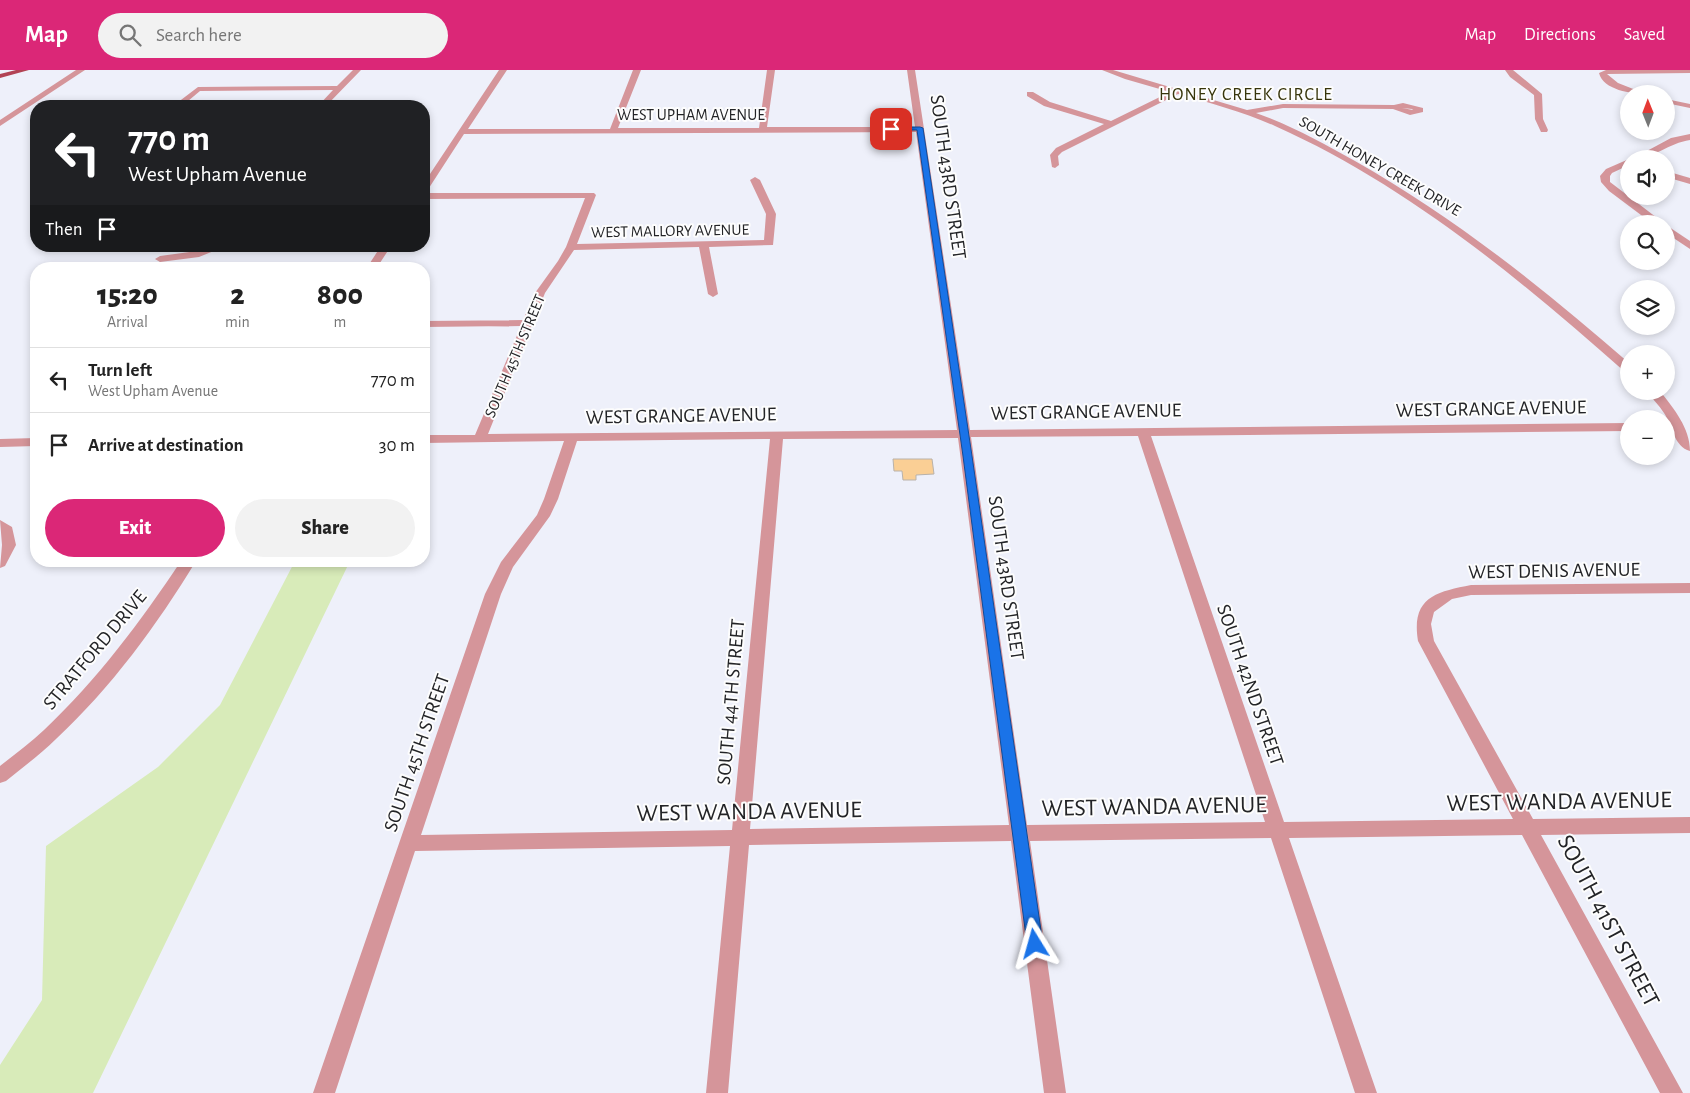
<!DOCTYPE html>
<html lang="en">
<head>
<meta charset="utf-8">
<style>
	body { margin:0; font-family:"Alegreya Sans",sans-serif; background:#f2f2f2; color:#222; height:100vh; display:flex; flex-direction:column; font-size:19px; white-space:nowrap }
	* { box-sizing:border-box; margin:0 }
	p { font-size:16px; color:#767676 }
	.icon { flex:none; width:28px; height:28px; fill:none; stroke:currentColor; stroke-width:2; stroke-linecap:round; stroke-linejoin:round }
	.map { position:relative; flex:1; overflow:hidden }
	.drawer { position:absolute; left:30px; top:192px; width:400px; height:305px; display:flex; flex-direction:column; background:#fff; border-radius:20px; box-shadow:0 2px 8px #0003 }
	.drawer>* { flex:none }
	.guide { position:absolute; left:30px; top:30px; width:400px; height:152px; border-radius:20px; box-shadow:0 2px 8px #0003; background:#202124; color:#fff; overflow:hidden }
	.needle { width:32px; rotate:359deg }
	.tools { position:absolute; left:1620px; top:15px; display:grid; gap:10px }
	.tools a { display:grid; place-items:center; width:55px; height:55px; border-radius:50%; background:#fff; box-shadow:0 2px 8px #0003; font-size:25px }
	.pin { position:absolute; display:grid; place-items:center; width:42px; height:42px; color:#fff; margin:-21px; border-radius:10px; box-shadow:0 2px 8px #0006 }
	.me { position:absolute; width:55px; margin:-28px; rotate:352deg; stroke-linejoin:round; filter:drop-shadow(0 0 4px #0008) }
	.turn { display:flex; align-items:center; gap:18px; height:105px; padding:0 15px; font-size:22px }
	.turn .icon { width:65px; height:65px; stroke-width:2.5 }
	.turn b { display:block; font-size:35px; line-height:42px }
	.then { display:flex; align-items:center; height:48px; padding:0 15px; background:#0003; gap:10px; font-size:19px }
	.eta { display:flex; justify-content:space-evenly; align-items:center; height:85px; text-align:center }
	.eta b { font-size:30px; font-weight:800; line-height:35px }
	.action { display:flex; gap:10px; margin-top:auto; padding:10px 15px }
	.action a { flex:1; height:58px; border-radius:30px; background:#db2777; color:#fff; font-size:20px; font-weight:800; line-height:58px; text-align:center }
	.action a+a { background:#f2f2f2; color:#222 }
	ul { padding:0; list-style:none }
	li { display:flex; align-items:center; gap:15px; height:65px; padding:0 15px; border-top:1px solid #e0e0e0 }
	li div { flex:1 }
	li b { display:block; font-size:19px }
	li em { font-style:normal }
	header { display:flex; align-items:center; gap:30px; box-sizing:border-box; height:70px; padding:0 25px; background:#db2777; color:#fff }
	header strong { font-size:24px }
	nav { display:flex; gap:28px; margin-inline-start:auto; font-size:18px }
	.search { width:350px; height:45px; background:#f2f2f2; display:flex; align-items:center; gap:12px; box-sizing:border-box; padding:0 18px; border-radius:28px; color:#767676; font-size:19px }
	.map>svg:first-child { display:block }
	.green { fill:#d8ebb9 }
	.building { fill:#facf95; stroke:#b9b2aa }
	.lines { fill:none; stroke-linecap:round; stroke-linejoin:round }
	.minor { fill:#d5959a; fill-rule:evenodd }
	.major { fill:#b24254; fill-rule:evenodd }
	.route { fill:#1a73e8; stroke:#114b97 }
	.labels { text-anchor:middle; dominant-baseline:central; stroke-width:4; stroke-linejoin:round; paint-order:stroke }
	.far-street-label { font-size:16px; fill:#232427; stroke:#fdfdfd }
	.far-neighbourhood-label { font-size:18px; letter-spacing:1px; fill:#37350b; stroke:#fdfdfd }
	.street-label { font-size:20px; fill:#232427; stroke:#fdfdfd }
	.near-street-label { font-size:24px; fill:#232427; stroke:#fdfdfd }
</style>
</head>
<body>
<header>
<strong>Map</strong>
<div class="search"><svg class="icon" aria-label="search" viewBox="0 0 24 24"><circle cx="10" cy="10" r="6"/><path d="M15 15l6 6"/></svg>Search here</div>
<nav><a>Map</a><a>Directions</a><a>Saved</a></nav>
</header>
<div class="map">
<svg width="1690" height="1023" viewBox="0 0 1690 1023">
	<rect width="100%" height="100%" fill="#eef0fa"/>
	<path class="green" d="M295,491H350L93,1023H0V995L42,930L46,776L158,697L220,635Z"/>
	<path class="building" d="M893,389H932L934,404L916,405V410H903L902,401H894Z"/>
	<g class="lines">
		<path class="minor" d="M76,0H85L0,56V50Z
			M353,0H361L326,36H318L333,20L200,21L182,36H173L198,17L337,16Z
			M499,0H507L468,59H610L633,0H641L618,58H759L767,0H775L767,57H915L907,0H915L970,360L1629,353V361L1151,366L1284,752L1513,749L1418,571C1411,528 1435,522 1471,515L1690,513V523L1471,525L1452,529L1434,542L1431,554L1434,571L1533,749L1690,747V763L1541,765L1683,1023H1660L1522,765L1289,768L1377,1023H1355L1271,768L1030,771L1066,1023H1044L1011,771L749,775L728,1023H706L730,776L415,781L335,1023H313L485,524L501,492L537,445L544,429L564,371L424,373V365H475L521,256L424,257V251L523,250L535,223L558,191L566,177L585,128L424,129V123H594L596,125L577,174L764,170L766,144L750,110L755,107L760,110L776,144L773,175L709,177L718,224L713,227L708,224L699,177L574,180L545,223L488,364L957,360L916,62L464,64L427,121L424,122V113ZM1138,366L1265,752L1027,755L971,367ZM958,368L1009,755L750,759L783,369ZM770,369L732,760L421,765L501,524L513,497L550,446L558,429L577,371Z
			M1102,0H1113L1247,40L1283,34L1394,35L1403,33L1423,38V42L1410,45L1393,39L1283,38L1256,43C1290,55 1323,73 1355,91C1454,147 1543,218 1629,293V302H1625C1519,208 1405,114 1275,56C1244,42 1210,33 1178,24L1062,82L1058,86L1059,95L1055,98L1052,97L1050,85L1056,78L1104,54L1044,36L1027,26V22H1033L1050,32L1111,51L1170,22L1125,9ZM1402,38L1412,39L1413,40Z
			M1505,0H1513L1542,24L1543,49L1548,60L1547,62H1541L1535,49L1534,25L1510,7Z
			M1606,0H1690V3L1607,4L1618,13L1646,24C1632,24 1603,20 1599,3Z
			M1666,29L1690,34V38L1666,33Z
			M1690,64V70C1669,73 1653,89 1632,89L1671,68Z
			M1629,89V95L1612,103L1610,106V112L1665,154H1653L1609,121L1601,112L1600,106L1606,99Z
			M1666,101L1690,108V114L1666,107Z
			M1666,155L1690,171V179L1666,163Z
			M211,176H226L199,187L160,192L155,189L160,186L197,181Z
			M381,176H391L376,199H366Z
			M1647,321H1660C1674,339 1690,358 1690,381C1674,377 1672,355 1664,343C1659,335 1652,329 1647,321Z
			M36,368V376L0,377V369Z
			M0,450L12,457L16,475L5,496L0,498L2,475Z
			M181,491H196C157,555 111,618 56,669C41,684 23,697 6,711L0,713V696C15,684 30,673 44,660C97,610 141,551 181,491Z"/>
		<path class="major" d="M16,0H29L0,8V4Z"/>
	</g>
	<path class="route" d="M891,57H920L923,58L972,386L1043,874L1040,879L1035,882L1030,879L1027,874L963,386L917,60H889L888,59Z"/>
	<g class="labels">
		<g class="far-street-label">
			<text x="691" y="45">WEST UPHAM AVENUE</text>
			<text transform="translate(1380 96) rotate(30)">SOUTH HONEY CREEK DRIVE</text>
			<text transform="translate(670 161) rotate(-1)">WEST MALLORY AVENUE</text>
			<text transform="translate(515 286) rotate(-67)">SOUTH 45TH STREET</text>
		</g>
		<g class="far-neighbourhood-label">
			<text x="1246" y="25">HONEY CREEK CIRCLE</text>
		</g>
		<g class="street-label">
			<text transform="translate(948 107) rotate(82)">SOUTH 43RD STREET</text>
			<text transform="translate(1491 339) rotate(-1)">WEST GRANGE AVENUE</text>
			<text transform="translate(1086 342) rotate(-1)">WEST GRANGE AVENUE</text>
			<text transform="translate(681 346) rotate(-1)">WEST GRANGE AVENUE</text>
			<text transform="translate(1554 501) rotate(-1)">WEST DENIS AVENUE</text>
			<text transform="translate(1006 508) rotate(82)">SOUTH 43RD STREET</text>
			<text transform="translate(95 580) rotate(-50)">STRATFORD DRIVE</text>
			<text transform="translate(1250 615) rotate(71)">SOUTH 42ND STREET</text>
			<text transform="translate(731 632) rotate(-85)">SOUTH 44TH STREET</text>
			<text transform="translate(417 683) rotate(-71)">SOUTH 45TH STREET</text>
		</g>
		<g class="near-street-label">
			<text transform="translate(1559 732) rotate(-1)">WEST WANDA AVENUE</text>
			<text transform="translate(1154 737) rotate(-1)">WEST WANDA AVENUE</text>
			<text transform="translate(749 742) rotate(-1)">WEST WANDA AVENUE</text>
			<text transform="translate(1608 851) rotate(62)">SOUTH 41ST STREET</text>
		</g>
	</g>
</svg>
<div class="tools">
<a><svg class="needle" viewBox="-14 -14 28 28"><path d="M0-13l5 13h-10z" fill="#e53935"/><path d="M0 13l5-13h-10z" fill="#767676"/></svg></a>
<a><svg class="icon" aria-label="sound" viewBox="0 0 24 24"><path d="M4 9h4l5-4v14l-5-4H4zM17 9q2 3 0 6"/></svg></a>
<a><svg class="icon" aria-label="search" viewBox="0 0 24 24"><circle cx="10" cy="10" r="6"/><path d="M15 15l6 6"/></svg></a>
<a><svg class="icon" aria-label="layers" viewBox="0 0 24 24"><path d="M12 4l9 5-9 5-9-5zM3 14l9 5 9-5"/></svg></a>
<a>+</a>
<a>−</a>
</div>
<div class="pin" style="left:891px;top:59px;background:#d93025"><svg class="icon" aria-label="arrive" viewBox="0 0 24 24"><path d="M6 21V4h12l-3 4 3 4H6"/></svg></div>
<svg class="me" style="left:1035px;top:874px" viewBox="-20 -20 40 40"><path d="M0-17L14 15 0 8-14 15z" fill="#1a73e8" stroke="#fff" stroke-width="4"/></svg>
<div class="guide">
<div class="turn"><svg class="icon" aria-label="left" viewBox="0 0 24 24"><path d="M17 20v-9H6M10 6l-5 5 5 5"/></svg><div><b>770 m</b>West Upham Avenue</div></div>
<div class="then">Then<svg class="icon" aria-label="arrive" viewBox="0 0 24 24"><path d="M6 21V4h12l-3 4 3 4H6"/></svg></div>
</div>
<section class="drawer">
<div class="eta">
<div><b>15:20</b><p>Arrival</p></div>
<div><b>2</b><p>min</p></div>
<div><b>800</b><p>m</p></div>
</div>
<ul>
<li><svg class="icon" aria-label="left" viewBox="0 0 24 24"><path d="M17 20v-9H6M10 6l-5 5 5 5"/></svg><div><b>Turn left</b><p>West Upham Avenue</p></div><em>770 m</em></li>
<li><svg class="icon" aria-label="arrive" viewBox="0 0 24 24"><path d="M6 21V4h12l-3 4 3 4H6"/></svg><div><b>Arrive at destination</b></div><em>30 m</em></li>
</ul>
<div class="action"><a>Exit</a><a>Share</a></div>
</section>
</div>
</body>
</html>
